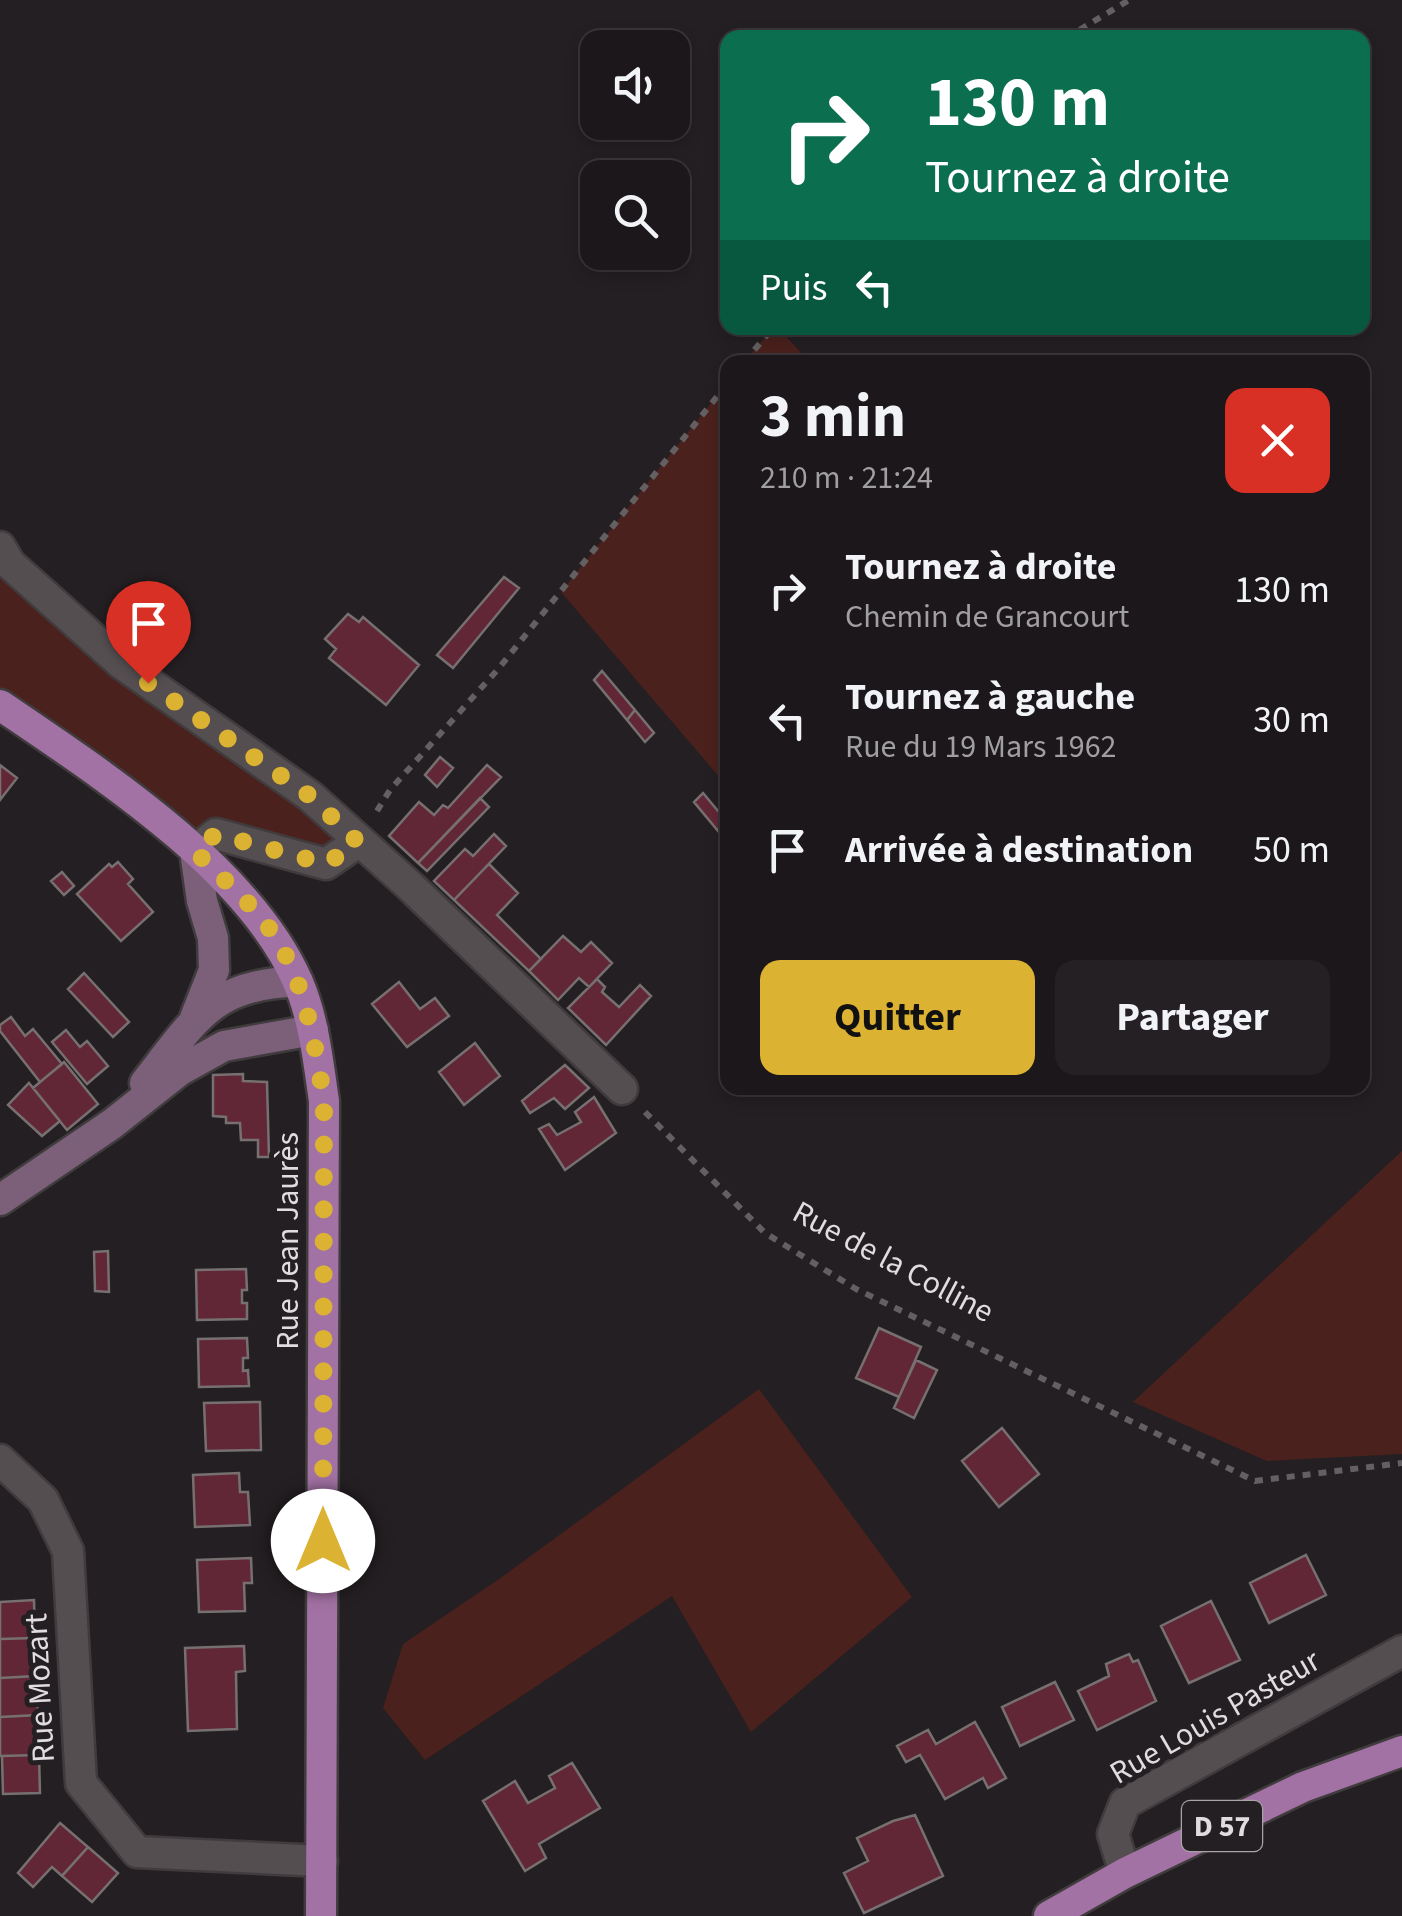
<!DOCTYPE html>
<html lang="fr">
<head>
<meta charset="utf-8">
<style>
	body { margin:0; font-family:"Source Sans 3",sans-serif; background:#242023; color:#f1f3f6; height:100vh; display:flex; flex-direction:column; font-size:38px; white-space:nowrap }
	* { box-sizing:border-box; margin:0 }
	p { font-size:32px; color:#a09fa2 }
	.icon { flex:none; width:55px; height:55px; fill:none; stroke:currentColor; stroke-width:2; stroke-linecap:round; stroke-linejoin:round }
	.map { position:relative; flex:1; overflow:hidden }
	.sheet { position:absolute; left:720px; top:355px; width:650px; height:740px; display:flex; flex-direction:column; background:#1b171a; border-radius:20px; box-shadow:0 5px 15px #0003,0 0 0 2px #393639 }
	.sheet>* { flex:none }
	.hud { position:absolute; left:720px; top:30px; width:650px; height:305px; border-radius:20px; box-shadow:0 5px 15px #0003,0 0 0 2px #393639; background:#0b6e4f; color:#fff; overflow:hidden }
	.buttons { position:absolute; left:580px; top:30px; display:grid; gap:20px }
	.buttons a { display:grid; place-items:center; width:110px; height:110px; border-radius:20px; background:#1b171a; box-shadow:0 5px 15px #0003,0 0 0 2px #393639; font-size:50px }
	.pin { position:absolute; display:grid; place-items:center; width:85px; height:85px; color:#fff; margin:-102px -42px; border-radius:50% 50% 50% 0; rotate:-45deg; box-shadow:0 0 10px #0007 }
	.pin .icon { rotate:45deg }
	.me { position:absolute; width:110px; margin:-55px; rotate:0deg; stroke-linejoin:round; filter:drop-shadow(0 0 8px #0008) }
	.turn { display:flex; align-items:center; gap:35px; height:210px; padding:0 40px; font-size:45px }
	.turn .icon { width:130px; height:130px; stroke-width:2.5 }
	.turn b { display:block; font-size:70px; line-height:85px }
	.then { display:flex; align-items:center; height:95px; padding:0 40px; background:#0003; gap:20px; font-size:38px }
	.round { display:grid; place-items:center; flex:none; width:105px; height:105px; border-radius:20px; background:#242023 }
	.head { display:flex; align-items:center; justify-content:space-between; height:170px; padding:0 40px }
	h1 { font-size:60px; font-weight:700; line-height:75px }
	.button { display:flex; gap:20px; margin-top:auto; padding:20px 40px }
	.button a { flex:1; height:115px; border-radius:20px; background:#dcb233; color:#111; font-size:40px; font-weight:700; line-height:115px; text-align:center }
	.button a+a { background:#242023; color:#f1f3f6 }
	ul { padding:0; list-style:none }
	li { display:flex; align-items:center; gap:30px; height:130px; padding:0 40px }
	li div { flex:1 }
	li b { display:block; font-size:38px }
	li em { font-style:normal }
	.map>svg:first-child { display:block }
	.grass { fill:#4b211d }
	.building { fill:#622736; stroke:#767071; stroke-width:2.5 }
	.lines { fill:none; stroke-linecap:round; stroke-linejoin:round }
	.street-casing { stroke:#403c3e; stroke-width:35 }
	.secondary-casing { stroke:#403c3e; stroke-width:35 }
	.primary-casing { stroke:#403c3e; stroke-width:35 }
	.path { stroke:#646062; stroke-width:6; stroke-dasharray:8 8; stroke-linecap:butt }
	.street { stroke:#544e51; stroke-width:30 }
	.secondary { stroke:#7c607a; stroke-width:30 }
	.primary { stroke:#a372a4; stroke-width:30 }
	.route { stroke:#dcb233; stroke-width:18; stroke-dasharray:0 32.4 }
	.labels { text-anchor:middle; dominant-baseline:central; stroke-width:10; stroke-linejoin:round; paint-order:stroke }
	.shield { fill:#241f22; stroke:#a8a4a6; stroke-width:2.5 }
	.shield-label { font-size:30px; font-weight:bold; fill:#e1dddf }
	.street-label { font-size:32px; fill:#e1dddf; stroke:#241f22 }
</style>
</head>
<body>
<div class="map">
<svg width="1402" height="1916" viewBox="0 0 1402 1916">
	<rect width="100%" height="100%" fill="#241f22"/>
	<path class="grass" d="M773,328H778L810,362H744Z
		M727,383H728L727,786L561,592Z
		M0,547L358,842L326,864L247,840L195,851L0,705Z
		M1402,1151V1454L1267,1461L1133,1402Z
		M759,1389L912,1597L751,1732L672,1596L425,1760L383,1708L403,1644L502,1577Z"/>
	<path class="building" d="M504,577L519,588L453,668L437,655Z
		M348,614L359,622L363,617L419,665L386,705L329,658L336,649L325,639Z
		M602,671L635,710L627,720L594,680Z
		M635,710L654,733L645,742L627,720Z
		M440,757L453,768L437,787L425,775Z
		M0,765L17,778L0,800Z
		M487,765L501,777L418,863L389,836L419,802L434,815L443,805L448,808Z
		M703,793L728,823V843L694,802Z
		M480,798L489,807L427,871L418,863Z
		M494,834L506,846L454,900L434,881L465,849L473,856Z
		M118,862L133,879L128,884L153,912L121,941L77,894L109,864L112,867Z
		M489,864L518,893L497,915L541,959L529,971L454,900Z
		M62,872L74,886L64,895L51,881Z
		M563,936L581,952L591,942L612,963L589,987L579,978L558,1000L529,971Z
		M84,973L129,1022L113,1037L68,989Z
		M597,979L605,987L602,992L619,1007L640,985L651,996L606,1045L568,1008Z
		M399,982L420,1009L435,998L449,1016L407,1047L372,1004Z
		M11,1017L25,1036L33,1029L62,1064L40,1082L0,1031V1025Z
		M66,1030L80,1047L87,1041L108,1066L87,1084L52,1042Z
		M475,1043L500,1076L464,1105L439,1072Z
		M64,1062L98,1104L67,1130L33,1088Z
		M565,1065L589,1088L565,1109L554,1098L530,1113L522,1101Z
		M243,1074V1081L267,1082L269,1157H258V1140H241L240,1123H226V1117L213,1116V1075Z
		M29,1083L60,1121L42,1136L8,1105Z
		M594,1097L616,1133L565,1170L539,1129L549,1124L557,1135L581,1122L575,1112Z
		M108,1251L109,1292L95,1291L94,1252Z
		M246,1269L247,1290H242V1303H247V1319L197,1320L196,1270Z
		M879,1328L921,1347L899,1397L856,1378Z
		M247,1338L248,1358H243V1371L248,1370L249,1386L199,1387L198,1339Z
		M916,1360L937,1370L914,1418L894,1408Z
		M260,1402L261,1450L206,1451L204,1403Z
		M1002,1428L1039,1474L999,1507L962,1461Z
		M239,1473L240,1492H248L250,1525L195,1527L193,1475Z
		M1306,1555L1326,1595L1269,1623L1250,1583Z
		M251,1558L252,1583H244L245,1611L199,1612L197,1560Z
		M34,1600L35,1638L0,1639V1602Z
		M1211,1601L1240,1660L1189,1683L1161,1626Z
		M35,1638L36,1676L0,1678V1639Z
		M244,1646L245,1671L236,1672L237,1729L188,1731L185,1648Z
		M1129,1654L1133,1662L1138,1660L1156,1701L1097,1730L1078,1691L1109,1676L1106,1664Z
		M36,1676L38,1715L0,1717V1678Z
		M1055,1682L1074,1720L1020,1746L1002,1707Z
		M38,1715L39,1755L0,1756V1717Z
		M975,1722L1006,1778L988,1788L983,1778L945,1799L920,1755L906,1762L897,1746L928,1730L936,1744Z
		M39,1755L40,1793L3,1794L2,1756Z
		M572,1763L600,1808L539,1844L546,1858L525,1871L483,1801L515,1781L528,1803L555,1788L549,1776Z
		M915,1815L943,1876L864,1913L844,1873L868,1861L857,1838L893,1821Z
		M60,1823L88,1847L62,1876L52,1867L33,1887L18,1873Z
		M88,1847L118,1873L92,1902L62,1876Z"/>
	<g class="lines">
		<g class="street-casing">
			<path id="street" d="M0,547L10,564L122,664L310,796L410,886L622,1089
				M195,851L216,834L326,864L358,842
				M0,1460L43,1500L68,1551L81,1783L137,1852L322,1861
				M1125,1873L1113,1834L1125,1803L1402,1651"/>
		</g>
		<g class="secondary-casing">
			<path id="secondary" d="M195,1018L214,970L213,938L202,901L195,851
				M145,1083C193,1022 213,982 298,982
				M0,1200L112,1124L179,1071L224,1046L313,1030"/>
		</g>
		<g class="primary-casing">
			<path id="primary" d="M0,705C100,773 249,869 298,982C314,1019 318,1061 324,1101L321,1916
				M1049,1916L1125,1873L1303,1787L1402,1751"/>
		</g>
		<path class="path" d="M1066,38L1129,0
			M744,362L773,328
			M377,811L390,790L499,668L728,383
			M645,1112L765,1233L856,1289L1255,1481L1402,1463"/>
		<use href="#street" class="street"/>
		<use href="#secondary" class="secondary"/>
		<use href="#primary" class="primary"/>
	</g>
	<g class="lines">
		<path class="route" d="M148,683L310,796L358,842L326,864L216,834L195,851C218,875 246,898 266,924C305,975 314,1040 324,1100L323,1541"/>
	</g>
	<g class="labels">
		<rect class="shield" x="1182" y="1801" width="80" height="50" rx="8"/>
		<g class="shield-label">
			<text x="1222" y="1826">D 57</text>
		</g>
		<g class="street-label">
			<text transform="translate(288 1241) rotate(-90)">Rue Jean Jaurès</text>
			<text transform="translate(893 1262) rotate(28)">Rue de la Colline</text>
			<text transform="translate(40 1688) rotate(-93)">Rue Mozart</text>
			<text transform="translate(1215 1717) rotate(-30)">Rue Louis Pasteur</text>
		</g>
	</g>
</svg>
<div class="buttons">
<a><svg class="icon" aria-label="sound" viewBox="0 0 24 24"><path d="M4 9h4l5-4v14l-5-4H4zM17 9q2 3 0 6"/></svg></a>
<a><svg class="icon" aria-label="search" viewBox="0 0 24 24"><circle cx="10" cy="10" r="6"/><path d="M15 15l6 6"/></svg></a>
</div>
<div class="pin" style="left:148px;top:683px;background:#d93025"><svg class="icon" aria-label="arrive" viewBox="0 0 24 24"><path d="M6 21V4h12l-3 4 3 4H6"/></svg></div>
<svg class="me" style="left:323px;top:1541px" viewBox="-20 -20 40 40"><circle r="19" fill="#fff"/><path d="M0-13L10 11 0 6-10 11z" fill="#dcb233"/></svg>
<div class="hud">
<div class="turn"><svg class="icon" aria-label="right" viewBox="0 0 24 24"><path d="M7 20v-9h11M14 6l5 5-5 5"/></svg><div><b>130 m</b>Tournez à droite</div></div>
<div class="then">Puis<svg class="icon" aria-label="left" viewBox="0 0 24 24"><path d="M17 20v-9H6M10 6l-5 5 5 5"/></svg></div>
</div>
<section class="sheet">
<div class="head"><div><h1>3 min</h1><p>210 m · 21:24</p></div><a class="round" style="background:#d93025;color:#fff"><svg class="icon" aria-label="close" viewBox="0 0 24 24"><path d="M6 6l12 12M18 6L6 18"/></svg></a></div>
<ul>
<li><svg class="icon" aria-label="right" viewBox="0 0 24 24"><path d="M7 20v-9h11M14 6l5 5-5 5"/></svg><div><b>Tournez à droite</b><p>Chemin de Grancourt</p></div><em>130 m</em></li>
<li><svg class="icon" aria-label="left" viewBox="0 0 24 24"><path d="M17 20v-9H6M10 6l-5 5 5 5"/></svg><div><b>Tournez à gauche</b><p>Rue du 19 Mars 1962</p></div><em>30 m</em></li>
<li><svg class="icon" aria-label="arrive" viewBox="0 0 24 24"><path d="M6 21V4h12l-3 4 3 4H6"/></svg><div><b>Arrivée à destination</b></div><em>50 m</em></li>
</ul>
<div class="button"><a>Quitter</a><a>Partager</a></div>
</section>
</div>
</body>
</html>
